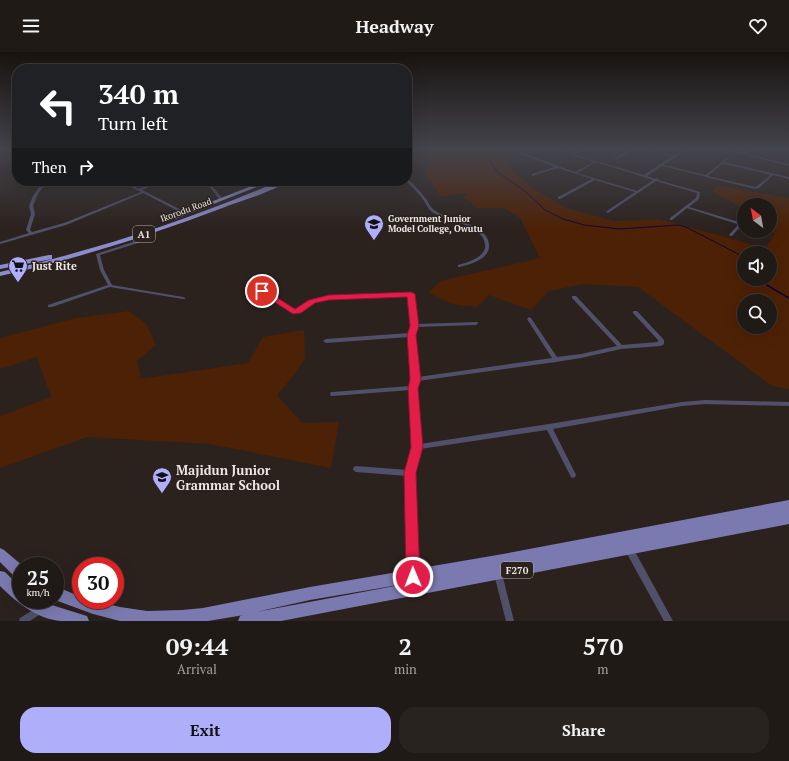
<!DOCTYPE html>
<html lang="en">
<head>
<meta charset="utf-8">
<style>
	body { margin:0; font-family:"PT Serif",serif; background:#28231f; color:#f1f3f6; height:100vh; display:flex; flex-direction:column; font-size:15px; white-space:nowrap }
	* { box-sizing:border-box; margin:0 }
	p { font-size:13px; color:#a2a1a1 }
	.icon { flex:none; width:22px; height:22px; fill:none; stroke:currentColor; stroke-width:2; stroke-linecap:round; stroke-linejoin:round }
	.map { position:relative; height:569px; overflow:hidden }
	.panel { display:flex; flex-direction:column; background:#201a16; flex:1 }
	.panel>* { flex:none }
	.guide { position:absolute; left:12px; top:12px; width:400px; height:122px; border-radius:16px; box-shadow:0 4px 16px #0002,0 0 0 1px #3d3835; background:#202124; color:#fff; overflow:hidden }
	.needle { width:26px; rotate:328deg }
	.buttons { position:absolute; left:737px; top:146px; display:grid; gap:8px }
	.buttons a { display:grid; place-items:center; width:40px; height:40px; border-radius:50%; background:#201a16; box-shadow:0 4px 16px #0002,0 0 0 1px #3d3835; font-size:20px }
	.speed { position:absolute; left:12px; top:505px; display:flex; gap:8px; font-size:20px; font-weight:700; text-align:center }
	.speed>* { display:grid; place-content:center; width:52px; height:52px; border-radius:50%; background:#201a16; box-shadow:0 4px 16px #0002,0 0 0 1px #3d3835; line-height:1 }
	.speed small { font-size:10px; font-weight:400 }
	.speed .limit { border:6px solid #d22; background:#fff; color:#111 }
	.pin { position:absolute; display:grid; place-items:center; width:34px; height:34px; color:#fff; margin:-17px; border:2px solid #fff; border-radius:50%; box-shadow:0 1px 4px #0007 }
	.me { position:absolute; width:44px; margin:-22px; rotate:359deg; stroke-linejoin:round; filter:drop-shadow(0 0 3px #0008) }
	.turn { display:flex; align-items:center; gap:14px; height:84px; padding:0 20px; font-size:18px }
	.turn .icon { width:52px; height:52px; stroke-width:2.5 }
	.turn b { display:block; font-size:28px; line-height:34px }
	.then { display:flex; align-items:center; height:38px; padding:0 20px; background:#0003; gap:8px; font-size:15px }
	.eta { display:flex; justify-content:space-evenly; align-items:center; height:68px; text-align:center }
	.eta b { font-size:24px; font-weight:800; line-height:28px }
	.button { display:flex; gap:8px; margin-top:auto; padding:8px 20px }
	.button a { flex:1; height:46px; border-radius:16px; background:#afaefa; color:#111; font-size:16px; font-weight:800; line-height:46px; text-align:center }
	.button a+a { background:#28231f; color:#f1f3f6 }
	header { display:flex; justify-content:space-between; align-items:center; height:52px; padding:0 20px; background:#201a16; font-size:18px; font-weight:800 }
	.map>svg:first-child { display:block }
	.green { fill:#4d2106; fill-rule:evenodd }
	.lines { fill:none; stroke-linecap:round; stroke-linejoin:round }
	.stream-far1 { stroke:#11043a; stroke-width:1 }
	.stream { stroke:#11043a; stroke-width:1.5 }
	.street { fill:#50506a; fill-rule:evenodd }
	.primary { fill:#7b7ab0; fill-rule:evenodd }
	.highway { fill:#8c8bcb; fill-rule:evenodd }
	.route { fill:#e11d48; stroke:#92132f }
	.labels { text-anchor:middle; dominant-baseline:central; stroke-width:3; stroke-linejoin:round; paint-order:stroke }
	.far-street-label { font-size:9px; fill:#ede7e5; stroke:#2b221e }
	.far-poi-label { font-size:9px; font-weight:bold; fill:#ede7e5; stroke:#2b221e; text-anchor:start }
	.shield { fill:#2b221e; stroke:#b3aca9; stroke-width:1 }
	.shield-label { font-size:10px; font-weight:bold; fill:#ede7e5 }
	.poi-label { font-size:11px; font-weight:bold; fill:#ede7e5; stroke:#2b221e; text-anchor:start }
	.near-poi-label { font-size:13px; font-weight:bold; fill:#ede7e5; stroke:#2b221e; text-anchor:start }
</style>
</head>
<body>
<header><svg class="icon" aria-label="menu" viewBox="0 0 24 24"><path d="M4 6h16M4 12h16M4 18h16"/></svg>Headway<svg class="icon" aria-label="heart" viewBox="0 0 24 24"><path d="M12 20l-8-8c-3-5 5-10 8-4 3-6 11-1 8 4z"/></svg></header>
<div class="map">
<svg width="789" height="569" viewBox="0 0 789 569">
	<rect width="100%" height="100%" fill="#2b221e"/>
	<path class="green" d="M431,97H511L503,102L510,117L536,138L566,156L615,169L659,167L765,196L775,182L770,178V153H744V157L712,139L718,133L789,146V337L772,334L638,235L583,232L549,239L531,258L489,243L477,255L452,252L428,240L441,229L540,206L520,166L504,156H477L462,144L469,143L464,141L441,145L427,124ZM744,201H770V227H744ZM744,249H770V275H744Z
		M129,259L146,272L156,293L137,309L141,327L248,311L263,285L304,278L305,306L293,324L277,343L302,371L339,370L331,416L210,392L87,385L0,416V364L51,345L37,305L0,317V286L77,266Z"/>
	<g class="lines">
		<path class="stream-far1" d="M495,97L489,107L497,120L525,139L545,158L563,167L584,173L620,177L678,173L686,175L744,205"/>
		<path class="stream" d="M763,227L765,232L789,246"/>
		<path class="street" d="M554,97C560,97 566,101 570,101C574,101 578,97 583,97L573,102L644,123L671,105L640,97H645L673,104L684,97H687L664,113L706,123L728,105L729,106L724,110L789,125V127L773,123L759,136L755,137L662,114L647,124L655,127L658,126V128L700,140L699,147L689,155L739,170L744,167V169L741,171V174L732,184H731L729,183L737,174V172L687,156L672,168H670V166L696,146L697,141L656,129L608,161L606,160L607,159L635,140L595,128L560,147H558V145L592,127L558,116L532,124V122L555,115L520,102V100L575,120L594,110ZM596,110L653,128L637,139L577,121ZM723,111L724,112L771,123L757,134L755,135L708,124Z
			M631,97H635L616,108L614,107Z
			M721,97H727L743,101L749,97H752L745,102L789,112V114Z
			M407,108H408V110L407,111Z
			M407,127C414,132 421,140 426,147C429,150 430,155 433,157C446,169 492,171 489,196C487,208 469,213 459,215H458V213C466,211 483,206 485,196C488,173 445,169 432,160C427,156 425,149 421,145C417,139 411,134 406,129H407Z
			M46,129H49L42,136L37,144L33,154L35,162L30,178L32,180L64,171L141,140L120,129H123L139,137L158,129H162L142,138L187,161L184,162L143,141L66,173L0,192V190L29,181L26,178L31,162L29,154L33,144L40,134Z
			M205,129H208L222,146V148H220Z
			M142,182H144L146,187L145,188L141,190L100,203L104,218L112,233L183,245L185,246V247H183L110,235L52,255H48V253L108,233L100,218L96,202L139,188L142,187Z
			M260,238H264L294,258L298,257L311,249L321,246L354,242L411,241L413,242L416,272L478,270V271L476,273L416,275L413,283L418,325L552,306L527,267L529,265L531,266L557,305L581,302L617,294L572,246V244H576L622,293L658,290V288L633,261V259H637L664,288V292L661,294L621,297L581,306L556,310L418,329L416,331V336L420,392L549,372L682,350L705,348L789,350V354L705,352L682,354L553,377L576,423L575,425L573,426L571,425L547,378L420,397L413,421L417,524L416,527L413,528L410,527L409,524L407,424L356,420L354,419L353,417L354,415L356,414L408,418L414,395L410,338L333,344H331L330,342L331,340H333L410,334V331L413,327L409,285L326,291L323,289L326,287L409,281L412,274L409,243L354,245L322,248L315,251L302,259L293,261L260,240Z
			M629,493L632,494L673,569H664L626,500L625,497L626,494Z
			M498,518L501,519L502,522L514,569H506L494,522L495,519Z
			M39,554L42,555L43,558L42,561L30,569H19L20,566Z"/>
		<path class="primary" d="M789,448V460L695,478L789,460V472L281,569H238L240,564L244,563L208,569H120L93,562L55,548V534L81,545V548H91L120,555L147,559L182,558L203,556L310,535L503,502ZM416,530L256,560L310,548Z
			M0,496L4,498L23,514H21V527L16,526L0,510Z
			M0,519L5,520L21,536V548H40L45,551L87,564L89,569C80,569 70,569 61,569C37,567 16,550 0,534Z"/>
		<path class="highway" d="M264,129H272L175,167L170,166Z
			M279,129H287C275,139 241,149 225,155C151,183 77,207 0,224V220C95,198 190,168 279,129Z
			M49,203H52V207L0,217V213Z"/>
	</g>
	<linearGradient id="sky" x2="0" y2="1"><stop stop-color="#181310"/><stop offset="0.55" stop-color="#44444c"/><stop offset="1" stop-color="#44444c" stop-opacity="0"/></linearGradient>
	<rect width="789" height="177" fill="url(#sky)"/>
	<path class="route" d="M262,236L295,257L309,248L329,243L411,240L415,242L419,274L416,283L421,328L418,336L423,395L416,421L420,525L418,530L413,532L408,530L406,525L404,421L411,395L408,336L410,327L407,283L410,274L407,245L329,248L315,251L301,261L293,262L259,240L258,239Z"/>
	<defs>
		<g id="school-pin" transform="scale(1)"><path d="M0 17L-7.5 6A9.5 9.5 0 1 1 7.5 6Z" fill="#afaefa" stroke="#2b221e"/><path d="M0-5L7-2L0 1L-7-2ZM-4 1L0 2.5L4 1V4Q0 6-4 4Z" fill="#111"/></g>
		<g id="supermarket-pin" transform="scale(1)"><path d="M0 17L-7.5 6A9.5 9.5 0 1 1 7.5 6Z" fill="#afaefa" stroke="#2b221e"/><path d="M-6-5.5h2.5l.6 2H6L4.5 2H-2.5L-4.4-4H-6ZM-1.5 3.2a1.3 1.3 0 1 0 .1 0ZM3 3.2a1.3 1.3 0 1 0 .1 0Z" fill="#111"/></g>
	</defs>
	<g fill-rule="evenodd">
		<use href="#school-pin" x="374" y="172"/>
		<use href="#supermarket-pin" x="18" y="214"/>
		<use href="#school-pin" x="162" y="425"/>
	</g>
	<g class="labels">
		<g class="far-street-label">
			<text transform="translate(186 158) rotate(-20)">Ikorodu Road</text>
		</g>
		<g class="far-poi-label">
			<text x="388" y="167">Government Junior<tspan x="388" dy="10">Model College, Owutu</tspan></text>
		</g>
		<g class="shield">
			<rect x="133" y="174" width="22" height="16" rx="3"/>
			<rect x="501" y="510" width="32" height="16" rx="3"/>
		</g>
		<g class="shield-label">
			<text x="144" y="182">A1</text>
			<text x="517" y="518">F270</text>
		</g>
		<g class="poi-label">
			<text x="32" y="214">Just Rite</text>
		</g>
		<g class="near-poi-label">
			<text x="176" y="418">Majidun Junior<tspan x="176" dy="15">Grammar School</tspan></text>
		</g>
	</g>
</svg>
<div class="buttons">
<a><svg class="needle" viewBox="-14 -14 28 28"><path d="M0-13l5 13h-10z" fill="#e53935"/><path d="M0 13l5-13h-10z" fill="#a2a1a1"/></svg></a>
<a><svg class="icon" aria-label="sound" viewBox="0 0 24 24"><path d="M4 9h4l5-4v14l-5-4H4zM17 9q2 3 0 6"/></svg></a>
<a><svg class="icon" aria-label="search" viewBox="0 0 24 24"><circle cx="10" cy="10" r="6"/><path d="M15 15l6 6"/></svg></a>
</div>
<div class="speed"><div>25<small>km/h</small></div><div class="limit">30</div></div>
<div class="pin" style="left:262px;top:239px;background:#d93025"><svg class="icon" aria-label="arrive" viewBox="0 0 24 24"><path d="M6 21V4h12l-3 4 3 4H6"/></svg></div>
<svg class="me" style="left:413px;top:525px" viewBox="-20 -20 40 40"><circle r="17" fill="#e11d48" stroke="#fff" stroke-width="3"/><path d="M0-11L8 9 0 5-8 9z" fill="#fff"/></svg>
<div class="guide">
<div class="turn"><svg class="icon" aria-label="left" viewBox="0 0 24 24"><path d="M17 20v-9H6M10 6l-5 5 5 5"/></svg><div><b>340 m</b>Turn left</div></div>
<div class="then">Then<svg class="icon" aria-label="right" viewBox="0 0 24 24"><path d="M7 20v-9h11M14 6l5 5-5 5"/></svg></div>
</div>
</div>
<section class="panel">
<div class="eta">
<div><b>09:44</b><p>Arrival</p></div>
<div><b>2</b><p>min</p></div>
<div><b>570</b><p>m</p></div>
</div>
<div class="button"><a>Exit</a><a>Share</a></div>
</section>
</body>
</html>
